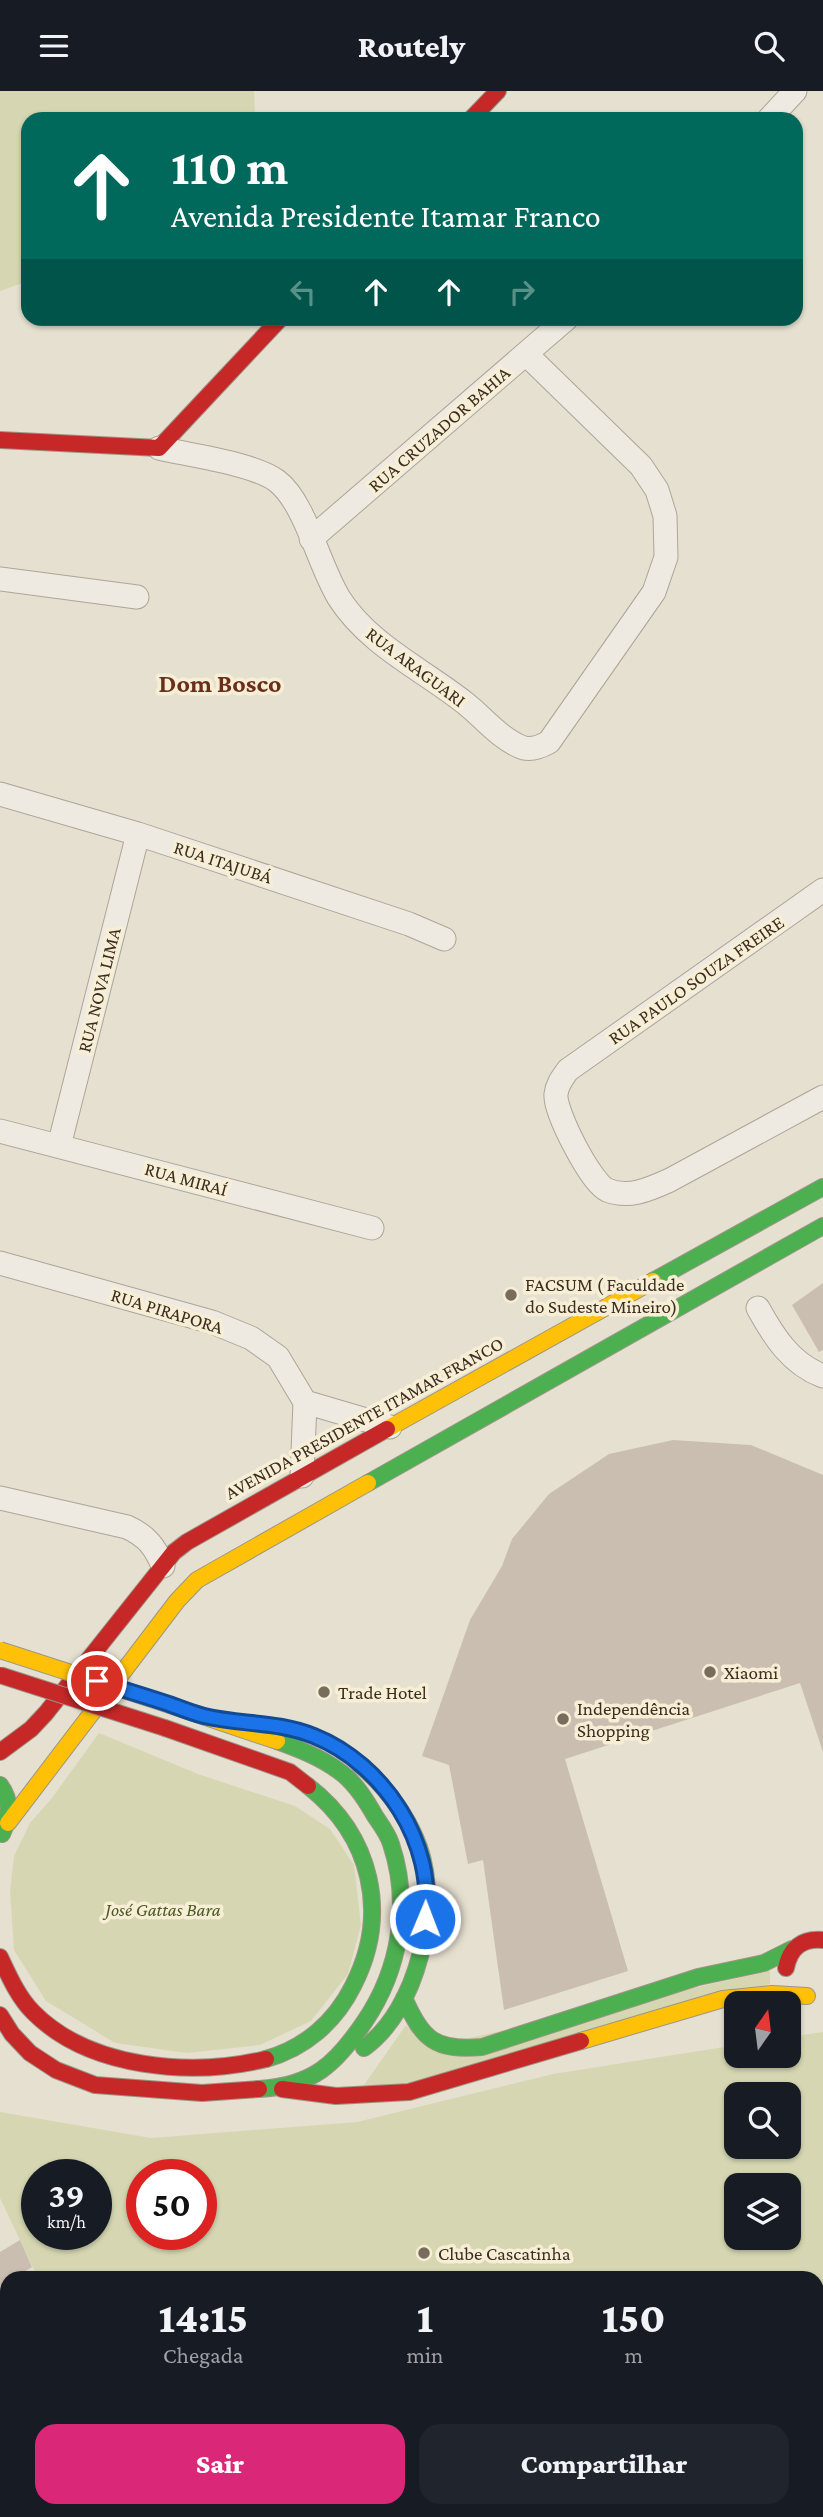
<!DOCTYPE html>
<html lang="pt">
<head>
<meta charset="utf-8">
<style>
	body { margin:0; font-family:"Crimson Pro",serif; background:#20242c; color:#f1f3f6; height:100vh; display:flex; flex-direction:column; font-size:26px; white-space:nowrap }
	* { box-sizing:border-box; margin:0 }
	p { font-size:23px; color:#9ea1a6 }
	.icon { flex:none; width:38px; height:38px; fill:none; stroke:currentColor; stroke-width:2; stroke-linecap:round; stroke-linejoin:round }
	.map { position:relative; flex:1; overflow:hidden }
	.details { position:absolute; left:0px; top:2180px; width:824px; height:247px; display:flex; flex-direction:column; background:#171b24; border-radius:21px 21px 0 0; box-shadow:0 2px 5px #0004 }
	.details>* { flex:none }
	.top-card { position:absolute; left:21px; top:21px; width:782px; height:214px; border-radius:21px; box-shadow:0 2px 5px #0004; background:#00695c; color:#fff; overflow:hidden }
	.needle { width:46px; rotate:14deg }
	.tools { position:absolute; left:724px; top:1900px; display:grid; gap:14px }
	.tools a { display:grid; place-items:center; width:77px; height:77px; border-radius:14px; background:#171b24; box-shadow:0 2px 5px #0004; font-size:35px }
	.speed { position:absolute; left:21px; top:2068px; display:flex; gap:14px; font-size:35px; font-weight:700; text-align:center }
	.speed>* { display:grid; place-content:center; width:91px; height:91px; border-radius:50%; background:#171b24; box-shadow:0 2px 5px #0004; line-height:1 }
	.speed small { font-size:18px; font-weight:400 }
	.speed .limit { border:10px solid #d22; background:#fff; color:#111 }
	.pin { position:absolute; display:grid; place-items:center; width:60px; height:60px; color:#fff; margin:-30px; border:4px solid #fff; border-radius:50%; box-shadow:0 2px 7px #0007 }
	.me { position:absolute; width:77px; margin:-38px; rotate:1deg; stroke-linejoin:round; filter:drop-shadow(0 0 5px #0008) }
	.turn { display:flex; align-items:center; gap:24px; height:147px; padding:0 35px; font-size:32px }
	.turn .icon { width:91px; height:91px; stroke-width:2.5 }
	.turn b { display:block; font-size:49px; line-height:60px }
	.lanes { display:flex; align-items:center; height:66px; padding:0 35px; background:#0003; justify-content:center; gap:35px; direction:ltr }
	.lanes .off { opacity:.35 }
	.eta { display:flex; justify-content:space-evenly; align-items:center; height:119px; text-align:center }
	.eta b { font-size:42px; font-weight:800; line-height:49px }
	.cta { display:flex; gap:14px; margin-top:auto; padding:14px 35px }
	.cta a { flex:1; height:80px; border-radius:21px; background:#db2777; color:#fff; font-size:28px; font-weight:800; line-height:80px; text-align:center }
	.cta a+a { background:#20242c; color:#f1f3f6 }
	header { display:flex; justify-content:space-between; align-items:center; height:91px; padding:0 35px; background:#171b24; font-size:32px; font-weight:800 }
	.map>svg:first-child { display:block }
	.green { fill:#d6d7b2; fill-rule:evenodd }
	.building { fill:#cabeb1 }
	.lines { fill:none; stroke-linecap:round; stroke-linejoin:round }
	.street-casing { stroke:#aca598; stroke-width:25 }
	.fast-casing { stroke:#9c9588; stroke-width:18 }
	.slow-casing { stroke:#9c9588; stroke-width:18 }
	.jam-casing { stroke:#9c9588; stroke-width:18 }
	.street { stroke:#eeeae1; stroke-width:23 }
	.fast { stroke:#4caf50; stroke-width:16 }
	.slow { stroke:#ffc107; stroke-width:16 }
	.jam { stroke:#c62828; stroke-width:16 }
	.slow-bridge-casing { stroke:#9c9588; stroke-width:18; stroke-linecap:butt }
	.jam-bridge-casing { stroke:#9c9588; stroke-width:18; stroke-linecap:butt }
	.slow-bridge { stroke:#ffc107; stroke-width:16 }
	.jam-bridge { stroke:#c62828; stroke-width:16 }
	.route-casing { stroke:#114b97; stroke-width:18 }
	.route { stroke:#1a73e8; stroke-width:12 }
	.poi-dot { fill:#786c5d; stroke:#f7eed6; stroke-width:2.5 }
	.labels { text-anchor:middle; dominant-baseline:central; stroke-width:7; stroke-linejoin:round; paint-order:stroke }
	.street-label { font-size:19px; fill:#3c2d1f; stroke:#f7eed6 }
	.poi-label { font-size:19px; fill:#3c2d1f; stroke:#f7eed6; text-anchor:start }
	.park-label { font-size:19px; font-style:italic; fill:#4c5a25; stroke:#f7eed6 }
	.district-label { font-size:26px; font-weight:bold; fill:#6b2e1d; stroke:#f7eed6 }
</style>
</head>
<body>
<header><svg class="icon" aria-label="menu" viewBox="0 0 24 24"><path d="M4 6h16M4 12h16M4 18h16"/></svg>Routely<svg class="icon" aria-label="search" viewBox="0 0 24 24"><circle cx="10" cy="10" r="6"/><path d="M15 15l6 6"/></svg></header>
<div class="map">
<svg width="823" height="2426" viewBox="0 0 823 2426">
	<rect width="100%" height="100%" fill="#e6e0d0"/>
	<path class="green" d="M0,0H254L255,28H28V190L0,200Z
		M99,1642L198,1683L295,1715L330,1738L354,1774L361,1834L348,1883L311,1930L260,1954L187,1962L115,1952L46,1910L14,1859L10,1800L14,1765L30,1732L52,1707Z
		M770,1880V1893L410,1995L364,1994L406,1934L429,1956Z
		M823,1941V2389L817,2402V2188L38,2187L0,2107V2021L151,2047L357,2031L553,1983L737,1954V1965H789V1946ZM737,2004H789V2056H737ZM37,2084H96V2144H37ZM142,2084H201V2144H142ZM737,2095H789V2147H737Z
		M71,2420H809L806,2426H75Z"/>
	<path class="building" d="M823,1192V1259L819,1261L792,1214Z
		M673,1349L751,1354L823,1384V1661L800,1592L565,1668L628,1880L504,1919L483,1769L468,1773L449,1674L422,1665L470,1529L502,1475L512,1448L549,1403L609,1363Z
		M20,2149L32,2176L12,2188H7V2191L0,2195V2161Z"/>
	<g class="lines">
		<g class="street-casing">
			<path id="street" d="M769,28L795,0
				M159,357C189,364 255,373 277,390C305,411 319,475 339,507C369,554 422,578 465,612C483,626 502,650 524,657C533,659 542,655 549,651L654,501L666,466L665,425L657,399L641,375L526,263
				M311,448L566,228
				M0,488L137,506
				M0,703L138,743L409,833L444,848
				M823,799L568,979C563,986 557,993 556,1003C554,1020 591,1092 607,1099C629,1108 650,1098 670,1089L823,1006
				M0,1040L372,1137
				M59,1055L138,743
				M0,1172L212,1231L251,1247L278,1266L305,1311L302,1385
				M758,1217C774,1246 791,1273 823,1285
				M305,1311L390,1336
				M0,1407L127,1436C147,1445 155,1456 163,1475
				M0,2373L7,2383
				M32,2420L36,2426"/>
		</g>
		<g class="fast-casing">
			<path id="fast" d="M653,1190L823,1096
				M368,1392L823,1135
				M360,1674C386,1696 407,1724 419,1756C441,1818 418,1918 364,1957
				M0,1694C12,1710 10,1726 2,1743
				M404,1907C423,1949 435,1960 482,1956L698,1886L764,1872L792,1858
				M266,1968C305,1957 335,1931 353,1895C390,1823 372,1745 308,1695
				M259,1998C313,1995 336,1973 365,1930C400,1878 411,1813 391,1753C388,1743 381,1734 375,1725C366,1709 355,1691 339,1680C320,1666 299,1658 277,1650"/>
		</g>
		<g class="slow-casing">
			<path id="slow" d="M387,1338L653,1190
				M170,1614L277,1650
				M8,1732L177,1510L197,1489L368,1392
				M581,1950L723,1908L772,1903L807,1905"/>
		</g>
		<g class="jam-casing">
			<path id="jam" d="M471,28L498,0
				M0,349L159,357L280,228
				M165,1637L290,1681L308,1695
				M0,1661L31,1638L46,1622L174,1461L187,1451L387,1338
				M0,1866C9,1885 18,1906 33,1921C89,1978 192,1986 266,1968
				M786,1877C790,1857 802,1847 823,1849
				M0,1924L12,1943L30,1962L56,1979L95,1994L202,2002L259,1998
				M282,1998L336,2005L409,2001L581,1950"/>
		</g>
		<use href="#street" class="street"/>
		<use href="#fast" class="fast"/>
		<use href="#slow" class="slow"/>
		<use href="#jam" class="jam"/>
		<g class="slow-bridge-casing">
			<path id="slow-bridge" d="M0,1559L170,1614"/>
		</g>
		<g class="jam-bridge-casing">
			<path id="jam-bridge" d="M0,1584L165,1637"/>
		</g>
		<use href="#slow-bridge" class="slow-bridge"/>
		<use href="#jam-bridge" class="jam-bridge"/>
	</g>
	<g class="lines">
		<g class="route-casing">
			<path id="route" d="M97,1590C121,1598 145,1605 169,1613C180,1617 192,1622 204,1625C241,1634 278,1630 314,1645C384,1673 436,1753 425,1828"/>
		</g>
		<use href="#route" class="route"/>
	</g>
	<g class="poi-dot">
		<circle cx="511" cy="1204" r="7"/>
		<circle cx="710" cy="1581" r="7"/>
		<circle cx="324" cy="1601" r="7"/>
		<circle cx="563" cy="1628" r="7"/>
		<circle cx="424" cy="2162" r="7"/>
	</g>
	<g class="labels">
		<g class="street-label">
			<text transform="translate(439 338) rotate(-41)">RUA CRUZADOR BAHIA</text>
			<text transform="translate(416 576) rotate(37)">RUA ARAGUARI</text>
			<text transform="translate(223 771) rotate(18)">RUA ITAJUBÁ</text>
			<text transform="translate(696 889) rotate(-35)">RUA PAULO SOUZA FREIRE</text>
			<text transform="translate(99 899) rotate(-76)">RUA NOVA LIMA</text>
			<text transform="translate(186 1088) rotate(15)">RUA MIRAÍ</text>
			<text transform="translate(167 1220) rotate(17)">RUA PIRAPORA</text>
			<text transform="translate(364 1327) rotate(-29)">AVENIDA PRESIDENTE ITAMAR FRANCO</text>
		</g>
		<g class="poi-label">
			<text x="525" y="1193">FACSUM ( Faculdade<tspan x="525" dy="22">do Sudeste Mineiro)</tspan></text>
			<text x="724" y="1581">Xiaomi</text>
			<text x="338" y="1601">Trade Hotel</text>
			<text x="577" y="1617">Independência<tspan x="577" dy="22">Shopping</tspan></text>
			<text x="438" y="2162">Clube Cascatinha</text>
		</g>
		<g class="park-label">
			<text x="163" y="1818">José Gattas Bara</text>
		</g>
		<g class="district-label">
			<text x="220" y="592">Dom Bosco</text>
		</g>
	</g>
</svg>
<div class="tools">
<a><svg class="needle" viewBox="-14 -14 28 28"><path d="M0-13l5 13h-10z" fill="#e53935"/><path d="M0 13l5-13h-10z" fill="#9ea1a6"/></svg></a>
<a><svg class="icon" aria-label="search" viewBox="0 0 24 24"><circle cx="10" cy="10" r="6"/><path d="M15 15l6 6"/></svg></a>
<a><svg class="icon" aria-label="layers" viewBox="0 0 24 24"><path d="M12 4l9 5-9 5-9-5zM3 14l9 5 9-5"/></svg></a>
</div>
<div class="speed"><div>39<small>km/h</small></div><div class="limit">50</div></div>
<div class="pin" style="left:97px;top:1590px;background:#d93025"><svg class="icon" aria-label="arrive" viewBox="0 0 24 24"><path d="M6 21V4h12l-3 4 3 4H6"/></svg></div>
<svg class="me" style="left:425px;top:1828px" viewBox="-20 -20 40 40"><circle r="17" fill="#1a73e8" stroke="#fff" stroke-width="3"/><path d="M0-11L8 9 0 5-8 9z" fill="#fff"/></svg>
<div class="top-card">
<div class="turn"><svg class="icon" aria-label="ahead" viewBox="0 0 24 24"><path d="M12 20V5M6 11l6-6 6 6"/></svg><div><b>110 m</b>Avenida Presidente Itamar Franco</div></div>
<div class="lanes"><svg class="icon off" aria-label="left" viewBox="0 0 24 24"><path d="M17 20v-9H6M10 6l-5 5 5 5"/></svg><svg class="icon" aria-label="ahead" viewBox="0 0 24 24"><path d="M12 20V5M6 11l6-6 6 6"/></svg><svg class="icon" aria-label="ahead" viewBox="0 0 24 24"><path d="M12 20V5M6 11l6-6 6 6"/></svg><svg class="icon off" aria-label="right" viewBox="0 0 24 24"><path d="M7 20v-9h11M14 6l5 5-5 5"/></svg></div>
</div>
<section class="details">
<div class="eta">
<div><b>14:15</b><p>Chegada</p></div>
<div><b>1</b><p>min</p></div>
<div><b>150</b><p>m</p></div>
</div>
<div class="cta"><a>Sair</a><a>Compartilhar</a></div>
</section>
</div>
</body>
</html>
